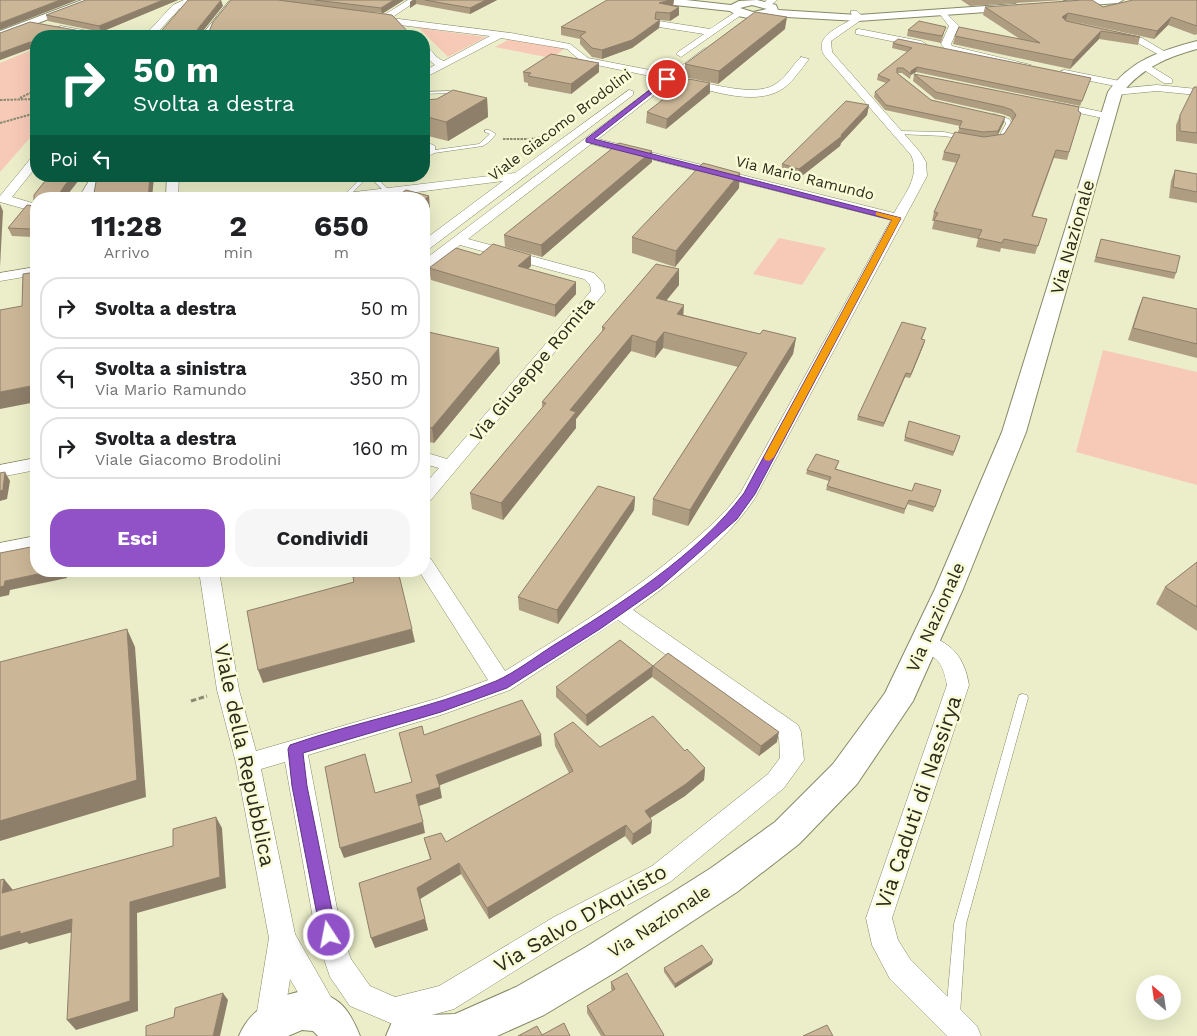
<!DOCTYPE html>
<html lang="it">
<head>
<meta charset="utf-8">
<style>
	body { margin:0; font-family:"Work Sans",sans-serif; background:#f6f6f6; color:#202124; height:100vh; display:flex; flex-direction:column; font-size:19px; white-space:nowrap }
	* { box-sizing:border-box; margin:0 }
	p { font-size:16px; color:#757577 }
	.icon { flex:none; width:28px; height:28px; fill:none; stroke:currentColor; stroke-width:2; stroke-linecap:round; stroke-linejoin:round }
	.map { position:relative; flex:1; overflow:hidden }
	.details { position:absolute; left:30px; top:192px; width:400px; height:385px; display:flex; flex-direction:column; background:#fff; border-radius:20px; box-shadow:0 5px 20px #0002 }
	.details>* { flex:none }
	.guide { position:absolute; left:30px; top:30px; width:400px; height:152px; border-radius:20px; box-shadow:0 5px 20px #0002; background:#0b6e4f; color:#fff; overflow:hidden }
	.needle { width:32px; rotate:331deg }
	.controls { position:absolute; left:1136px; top:975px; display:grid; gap:10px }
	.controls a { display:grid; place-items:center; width:45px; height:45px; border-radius:50%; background:#fff; box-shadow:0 5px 20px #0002; font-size:25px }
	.pin { position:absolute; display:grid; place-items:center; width:42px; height:42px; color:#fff; margin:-21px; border:2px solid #fff; border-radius:50%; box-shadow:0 1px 5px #0007 }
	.me { position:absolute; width:55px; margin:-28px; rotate:349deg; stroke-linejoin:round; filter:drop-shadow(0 0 4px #0008) }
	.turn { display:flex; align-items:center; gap:18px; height:105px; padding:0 20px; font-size:22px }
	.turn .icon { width:65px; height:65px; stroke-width:2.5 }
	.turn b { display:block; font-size:35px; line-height:42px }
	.then { display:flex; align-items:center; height:48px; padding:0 20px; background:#0003; gap:10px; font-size:19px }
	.eta { display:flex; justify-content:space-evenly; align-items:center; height:85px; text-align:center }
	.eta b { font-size:30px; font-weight:700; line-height:35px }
	.primary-button { display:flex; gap:10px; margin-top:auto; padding:10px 20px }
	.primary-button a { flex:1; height:58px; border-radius:20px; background:#9152c8; color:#fff; font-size:20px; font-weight:700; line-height:58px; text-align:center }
	.primary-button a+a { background:#f6f6f6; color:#202124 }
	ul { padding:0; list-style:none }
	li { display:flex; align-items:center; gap:15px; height:62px; margin:0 10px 8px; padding:0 10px; border:2px solid #e0e0e0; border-radius:20px }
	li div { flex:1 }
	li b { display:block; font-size:19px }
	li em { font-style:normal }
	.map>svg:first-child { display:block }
	.green { fill:#f7cab7 }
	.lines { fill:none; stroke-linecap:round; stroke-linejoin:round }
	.service-casing { stroke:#868966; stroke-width:1 }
	.minor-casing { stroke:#868966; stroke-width:1 }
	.tertiary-casing { stroke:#868966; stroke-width:2 }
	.secondary-casing { stroke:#868966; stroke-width:2 }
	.path-far1 { stroke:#898b71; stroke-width:2; stroke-dasharray:2.5 1; stroke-linecap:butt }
	.path { stroke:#898b71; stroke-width:3; stroke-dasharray:5.5 2.5; stroke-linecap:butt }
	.service { fill:#fff; fill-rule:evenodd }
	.minor { fill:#fff; fill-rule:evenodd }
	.tertiary { fill:#fff; fill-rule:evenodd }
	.secondary { fill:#fff; fill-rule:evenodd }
	.wall { fill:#af9d82 }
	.shaded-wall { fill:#8e7f6a }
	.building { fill:#cbb697; stroke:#8e7f6a }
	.route { fill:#9152c8; stroke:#5e3582 }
	.slow { fill:#f59e0b }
	.labels { text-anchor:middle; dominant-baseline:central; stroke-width:5; stroke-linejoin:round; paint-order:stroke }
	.far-street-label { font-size:15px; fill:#2a2b1c; stroke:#f8fbd5 }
	.street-label { font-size:18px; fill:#2a2b1c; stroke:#f8fbd5 }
	.near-street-label { font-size:21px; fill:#2a2b1c; stroke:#f8fbd5 }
</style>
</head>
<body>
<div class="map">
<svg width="1197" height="1036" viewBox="0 0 1197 1036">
	<rect width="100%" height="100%" fill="#ebeec8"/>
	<path class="green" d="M419,28L486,37L448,57Z
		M512,38L566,48L551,58L495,47Z
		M34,49L36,50V131L0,172V63Z
		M779,238L826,248L802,285L753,274Z
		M1103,350L1197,372V485L1076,452Z"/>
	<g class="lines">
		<g class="service-casing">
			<path id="service" d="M450,91L452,92V93L424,94V92Z
				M994,114L1009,119L1012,124L1002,140L994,143L991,141L998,138L1006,124L1005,121L992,117V115Z
				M485,130H489L496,134L489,142L483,146L434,153L424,159V155L429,151L430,148L424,145V141L435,146V150L479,144L490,134L485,132Z
				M900,131L944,132L967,137L964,139L944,136L898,134L897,133Z
				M358,176H364L365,180L347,198H343V196L359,180Z
				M369,176H375L389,190V192H385Z
				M1023,694L1027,695L1028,698L966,924L960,1014L958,1019L953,1021L948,1019L946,1014L954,924L1018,698L1019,695Z"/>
		</g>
		<g class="minor-casing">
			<path id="minor" d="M184,0H195L179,9L154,36H144L173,5Z
				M230,0H239L211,36H201Z
				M408,0H418L391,18L511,33L570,44L588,58L655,71L660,74L655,77L582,62L567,49L501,38L424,78V71L435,65L424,55V46C432,48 435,59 444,61L490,36L375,22L370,19L375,16L381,17Z
				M767,0H777L770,6H764L763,4Z
				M942,9L959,26L951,44L952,46L1031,65L1026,68L946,50L941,44L949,26L938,12Z
				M737,11L744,13L681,57L676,54L678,52L704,34L659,27L654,24L659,21L710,29Z
				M851,11H857L862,16L861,20L831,41L832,52L920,152L926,162L927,176L755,498C726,542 676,579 633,610L798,725L801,732L804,760L784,788L670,882L572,935L454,1009L395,1025L350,1006L330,977L316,935L285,762L261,769L295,934L340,1013L336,1023L326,1027L316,1023L290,979L283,1024L279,1034L274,1036L259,1034L255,1024L269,938L236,763L217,690L199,571H219L239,690L256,751L439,698L488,680L419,571H424V557L431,559L505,671C567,633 629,595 685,548C706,530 725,514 741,492L891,220L591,144L468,239L594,273L604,284L605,292L430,501L424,503V485L439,468L424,464V452L447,459L591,291L590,285L584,279L460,245L429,269L424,270V260L705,48L710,51L708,53L598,139L894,213C904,195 921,176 911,155L824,55C814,36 838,28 852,19ZM618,620L779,737L780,758L768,774L652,866L554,917L439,986L395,997L370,986L351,959L342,935L308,755L441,715L510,690Z
				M61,26L99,33L104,36H85L58,31L56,29Z
				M859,29L921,41L926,44L921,47L856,34V30Z
				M1115,32L1142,38L1169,54L1161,56L1136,42L1112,37L1110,35Z
				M801,57L809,59C801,69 791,85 779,91C752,105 714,91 686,85L681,82L686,79C708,83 754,97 774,85C785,79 792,66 801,57Z
				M1142,61L1172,79V83H1164L1138,66L1137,64Z
				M1065,70L1120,81L1125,84L1120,87L1061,75V71Z
				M1157,85L1197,89V95L1157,91L1115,95L1110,92L1115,89Z
				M629,90L633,91V95L429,249L424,250V240L503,181L362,199H323L329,195L515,173Z
				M1055,102L1107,113L1112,116L1107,119L1051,107V103Z
				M36,156V167L12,197L36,204V212L0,202V196L32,157Z
				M92,176H104L90,199H78Z
				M167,176H179L178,199H166Z
				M36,267V275L0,281V273Z
				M36,458V470L0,477V465Z
				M36,536V550L0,557V543Z
				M924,634C952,643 964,656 969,685L892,918L898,940L910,959L977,1026L981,1036H947L890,979L872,945L866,918L947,685C940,645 924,662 913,642L917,636Z"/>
		</g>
		<g class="tertiary-casing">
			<path id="tertiary" d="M82,0H97L0,38V31Z
				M651,0H686L731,5L739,1L757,0L776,5L778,10L858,15L1015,4L1020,7L1015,10L858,21L769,16L753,19L738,16L730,11L656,3ZM752,5L767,9L753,12L740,8Z
				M1075,0H1123L1118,3L1064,7L1059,4L1064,1Z"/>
		</g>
		<g class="secondary-casing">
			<path id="secondary" d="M1197,41V49C1167,57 1142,68 1122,93L1026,432L963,589L913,701L857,784L799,844L737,892L614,973L544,1015L497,1036H386L392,1022L406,1016L455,1014L516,987L586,947L711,868L775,822L833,764L885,693L935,589L1002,432L1108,92C1129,61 1162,50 1197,41Z
				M302,991C336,992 348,1006 360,1036H318L313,1031L302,1030L288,1036H239C250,1009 274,997 302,991Z"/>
		</g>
		<path class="path-far1" d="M20,98L30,93
			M0,100L36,99
			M0,123L36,113
			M503,139H531L544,136"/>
		<path class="path" d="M191,701L207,696"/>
		<use href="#service" class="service"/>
		<use href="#minor" class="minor"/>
		<use href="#tertiary" class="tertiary"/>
		<use href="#secondary" class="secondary"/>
	</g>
	<path class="wall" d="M86,0H178L101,32L48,21L46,15Z
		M231,0H404L383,13Z
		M412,0H497L470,14L416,4L410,8V2Z
		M961,0H1064L970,6Z
		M1197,0V34L1195,35L1168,25L1154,39L1066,20L1140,37L1138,45L1099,39L1070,69L953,44L955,36L1020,39L983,15L985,7H1103Z
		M673,6L679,7V15L670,21L660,20L659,28L632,48L602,59L592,57L580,44V39L561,35V27Z
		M785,29L718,84L684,77L685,64Z
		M908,30L944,33L941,43L907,36Z
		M0,33L36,36V49L32,48L0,60Z
		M893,43L1091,78L1080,106L916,72L911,75L910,79L902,73H897L931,100L1004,122L998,135L1004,134L1012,121L1010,117L1002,114L935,99L913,81L914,74L1078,111L1081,113L1067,160L1054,158L1033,216L1047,219L1035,254L1001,248L1000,252L976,247L978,239L932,229L934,221H932L934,212L957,163L942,160L944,152L958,132L960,126L885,110L874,97L875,92L886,83L877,80L878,75L908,52L892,48Z
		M523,72H599L571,94L528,86V83L524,82Z
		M710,83V93L666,129L646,123L647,112Z
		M1197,87V144L1176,141V125L1180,115Z
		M487,98L488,117L448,141L424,135V100Z
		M869,105L867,115L841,143L840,146L798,179L781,174L782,164Z
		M652,151V162L542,257L505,247L504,235Z
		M1175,170L1197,174V203L1169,198L1171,181Z
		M49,176H82L64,199H36V235L33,237L12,236L8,228L27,205L34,206V195Z
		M739,188L675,267L632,253V237Z
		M1101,239L1176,273L1174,279L1094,262Z
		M480,255H531V266L528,269L576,294L555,317L431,280L429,268Z
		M679,285L666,301L684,315L760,334L796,338L793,354L688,526L652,515L653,499L738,367L663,348L655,358L631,351L576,419V428L503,520L472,509L470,493L542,408V402L602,332V327Z
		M1143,297L1197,309V358L1128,340L1138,309Z
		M424,331L500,363L434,443L424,441Z
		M925,332L922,339L924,344L910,378L905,377L883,427L857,420L858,416Z
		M909,421L960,436L953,456L904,441Z
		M839,461L836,469L912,491L941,490L933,512L907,504L904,514L826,490L827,486L829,481L806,474L807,470Z
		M635,497L634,510L558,624L519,610L518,597Z
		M1197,562V631L1156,604L1165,587Z
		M653,666L777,742L759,756L652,677L587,726L556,697V687Z
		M554,734L600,747L685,751L705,768L704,780L685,796L650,818L651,833L632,845L625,836L489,919L461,874L420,899L428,930L375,948L430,859L424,838L446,842L569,773L555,746Z
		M712,964L675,988L664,972V968Z
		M611,982L664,1035V1036H601L587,1013V1006L612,991L611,989Z"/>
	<path class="shaded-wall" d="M60,0H77L0,30V23Z
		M163,0H178L101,32L99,26Z
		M221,0L223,6L199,36H192Z
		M394,0H404L382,14L381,8Z
		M413,0H416V4L410,8V2Z
		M486,0H497L470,14V8Z
		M669,0H674L673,7L659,3Z
		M679,7V15L670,21V13Z
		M656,12L655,23L660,20L659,28L632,48L602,59V50Z
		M1068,13L1066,20L1060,25L1062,17Z
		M787,17L785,29L718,84L719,71Z
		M1171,17L1168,25L1154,39L1157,31Z
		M1101,31L1099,39L1070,69L1073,60Z
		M86,32L87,36L78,35Z
		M30,42L32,48L0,60V53Z
		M599,63V72L571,94V84Z
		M917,67L916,72L911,75V71Z
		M710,83V93L666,129L667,119Z
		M487,98L488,117L448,141L446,122Z
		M869,105L867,115L841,143L840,146L798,179L799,169L841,135Z
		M1005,117L1004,122L997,136L998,131Z
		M652,151V162L542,257L541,245Z
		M740,173L739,188L675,267L676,251Z
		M73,176H82L64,199H56L65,185Z
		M150,176H154L152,199H148Z
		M429,196L430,208L424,212V200Z
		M0,204L3,211L0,267Z
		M36,224V235L33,237L30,229Z
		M531,255V266L518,278V266Z
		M679,269V285L655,314L656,298Z
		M576,282V294L555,317V305Z
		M684,305L683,320L677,314Z
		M664,332L663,348L655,358L656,342Z
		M632,335L631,351L576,419V428L503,520L501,503L570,410Z
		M796,338L793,354L688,526L690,510Z
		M925,340L924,344L910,378L911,374Z
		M499,348L500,363L434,443L432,428Z
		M906,373L905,377L883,427L884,423Z
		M36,385V402L0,409V392Z
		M5,472L10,481L7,499L0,501V491Z
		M635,497L634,510L558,624L557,610Z
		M52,571H67V578L10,590L9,595L0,597V587L5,581Z
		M260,571H288L262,576Z
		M127,629L135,647L146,797L0,841V821Z
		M412,629L415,642L263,683L258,670Z
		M653,666L652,677L587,726L586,715Z
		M779,732L777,742L759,756L761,746Z
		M541,735L542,746L438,786L436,775Z
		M705,768L704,780L685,796L644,822L645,811Z
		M440,787L442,798L419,806L416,795Z
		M216,817L222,828L226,888L137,913L138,1011L76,1030L67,1020L130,902Z
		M652,821L651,833L632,845L633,834Z
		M423,822L425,833L344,858L340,848Z
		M626,825L625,836L489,919L487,908Z
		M459,863L461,874L420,899L417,888Z
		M4,879L13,890L2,893Z
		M72,919L80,930L29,944L27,942L0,950V937L20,931Z
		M425,919L428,930L375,948L371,938Z
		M713,960L712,964L675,988V984Z
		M223,993L228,1000L220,1036H213Z"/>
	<path class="building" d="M0,0H60L0,23Z
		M86,0H163L99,26L46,15Z
		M188,0H221L192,36H157Z
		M231,0H278L392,15L412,36H207L213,22Z
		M315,0H394L381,8Z
		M425,0H486L470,8Z
		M607,0H669L659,3L679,7L670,13L656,12L655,19L660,20L632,40L602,50L592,48L580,36L586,32L561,27Z
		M1082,0H1092L1103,7L1133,0H1197V26L1171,17L1157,31L1068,13L1062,17L1066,21L1140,37L1101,31L1073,60L955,36L959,27L1040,43L985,7Z
		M755,12L787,17L719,71L685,64Z
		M919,21L946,27L942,36L908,30Z
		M30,22L86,32L78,35L86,36H36V43L30,42L0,53V33Z
		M898,39L1091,78L1082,101L917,67L911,71V74L903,68H897V73L931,100L1005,117L998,131L983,132L959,128L962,121L886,105L875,92L890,80L878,75L912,48L893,43Z
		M551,54L599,63L571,84L528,76L531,73L523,72Z
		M914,74L1079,107L1078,111L1081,113L1069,152L1056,150L1032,216L1047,219L1038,246L1004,239L1002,243L978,238L982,230L934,220L938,213L934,212L960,155L944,152L955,132L984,137L1004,134L1016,115L1012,110L1004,107L936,92Z
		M689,79L710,83L667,119L647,112Z
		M1194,87H1197V133L1180,131V115Z
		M453,90L487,98L446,122L424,116V100L437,99Z
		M846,101L869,105L841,135L842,136L799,169L782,164Z
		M619,143L652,151L541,245L504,235Z
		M703,163L740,173L676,251L632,237Z
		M1175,170L1197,174V192L1173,187Z
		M49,176H73L65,185L56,199H36V224L30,229L8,228L27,205L34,206V195Z
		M97,176H150L148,199H93Z
		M406,190L429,196L424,200V199H393Z
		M1101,239L1180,256L1176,273L1096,257Z
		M493,244L531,255L518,266L576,282L555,305L429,268L456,248L480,255Z
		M656,264L679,269L656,298L684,305L677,314L760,334L763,330L796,338L690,510L653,499L747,353L664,332L656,342L632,335L570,410L576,412L501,503L470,493L546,403L542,402L605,328L602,327Z
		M36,272V385L0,392V310L22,306L23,274Z
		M1143,297L1197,309V344L1133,328Z
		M902,322L926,328L921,339L925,340L911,374L906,373L884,423L858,416Z
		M424,331L499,348L432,428L424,426Z
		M909,421L960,436L954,452L905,437Z
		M816,454L839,461L835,469L886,484L912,491L915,483L941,490L935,507L909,500L905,509L827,486L831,477L807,470Z
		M5,472L3,490L0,491V473Z
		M598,486L635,497L557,610L518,597Z
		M36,546V571H52L5,581L4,586L0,587V553Z
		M1197,562V607L1165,587Z
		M376,571H398L412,629L258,670L247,611L354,582L353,577Z
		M127,629L137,780L0,821V662Z
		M620,640L653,666L668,653L779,732L761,746L653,666L586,715L556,687Z
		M522,700L541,735L436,775L440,787L416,795L423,822L340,848L325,767L365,754L375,793L412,782L399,733L422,726L424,735Z
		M653,716L685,751L687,749L705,768L686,784L645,811L652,821L633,834L626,825L487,908L459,863L417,888L425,919L371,938L359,883L431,859L424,838L441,833L446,842L573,771L554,734L573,722L600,747Z
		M216,817L220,877L130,902V1001L67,1020L72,919L20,934V931L0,937V880L4,879L2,893L173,846V829Z
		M702,945L713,960L675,984L664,968Z
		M627,973L664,1035L663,1036H605L587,1006L615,989L611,982Z
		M223,993L213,1036H146V1026L174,1017L175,1008Z
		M564,1023L570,1036H518L537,1026L542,1035Z
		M827,1025L833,1036H803Z"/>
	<path class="route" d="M665,78L670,79L594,139L901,218L755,494L737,519L660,587L600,629L507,688L441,712L303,753L307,786L337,935L335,941L329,943L323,941L321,935L292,786L288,749L290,745C358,721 430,709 496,681C516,672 535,657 554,645C619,605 698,555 744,493L892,220L586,142V139Z"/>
	<path class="slow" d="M876,212L901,218L774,457L769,461L765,460L764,457L892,220L876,215Z"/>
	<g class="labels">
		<g class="far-street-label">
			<text transform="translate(560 125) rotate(-37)">Viale Giacomo Brodolini</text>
			<text transform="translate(805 178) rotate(14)">Via Mario Ramundo</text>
		</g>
		<g class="street-label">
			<text transform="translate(1072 237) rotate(-74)">Via Nazionale</text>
			<text transform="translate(532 369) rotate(-50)">Via Giuseppe Romita</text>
			<text transform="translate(935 617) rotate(-66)">Via Nazionale</text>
			<text transform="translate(659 921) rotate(-33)">Via Nazionale</text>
		</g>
		<g class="near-street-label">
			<text transform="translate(245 755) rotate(78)">Viale della Repubblica</text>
			<text transform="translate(918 802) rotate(-71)">Via Caduti di Nassirya</text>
			<text transform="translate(580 918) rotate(-30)">Via Salvo D'Aquisto</text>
		</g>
	</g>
</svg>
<div class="controls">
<a><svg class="needle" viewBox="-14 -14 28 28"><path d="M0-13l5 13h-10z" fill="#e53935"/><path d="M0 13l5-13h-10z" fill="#757577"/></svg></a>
</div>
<div class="pin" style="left:667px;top:79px;background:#d93025"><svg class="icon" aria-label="arrive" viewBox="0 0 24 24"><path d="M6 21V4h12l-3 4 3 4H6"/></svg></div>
<svg class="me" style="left:329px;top:935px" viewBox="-20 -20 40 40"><circle r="17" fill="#9152c8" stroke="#fff" stroke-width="3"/><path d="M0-11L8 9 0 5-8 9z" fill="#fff"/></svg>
<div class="guide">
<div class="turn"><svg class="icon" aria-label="right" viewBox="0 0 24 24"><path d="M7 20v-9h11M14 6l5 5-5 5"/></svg><div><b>50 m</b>Svolta a destra</div></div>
<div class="then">Poi<svg class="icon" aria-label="left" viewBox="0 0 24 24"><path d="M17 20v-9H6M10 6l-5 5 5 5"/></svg></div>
</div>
<section class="details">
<div class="eta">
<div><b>11:28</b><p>Arrivo</p></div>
<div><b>2</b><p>min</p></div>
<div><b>650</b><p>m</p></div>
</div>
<ul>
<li><svg class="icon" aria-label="right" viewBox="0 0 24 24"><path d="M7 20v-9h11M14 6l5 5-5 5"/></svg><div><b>Svolta a destra</b></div><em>50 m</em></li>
<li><svg class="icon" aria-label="left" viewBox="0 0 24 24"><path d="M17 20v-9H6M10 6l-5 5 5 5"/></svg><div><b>Svolta a sinistra</b><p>Via Mario Ramundo</p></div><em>350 m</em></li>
<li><svg class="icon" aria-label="right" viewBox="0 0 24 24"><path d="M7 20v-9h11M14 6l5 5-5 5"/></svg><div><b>Svolta a destra</b><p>Viale Giacomo Brodolini</p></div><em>160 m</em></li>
</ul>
<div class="primary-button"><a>Esci</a><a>Condividi</a></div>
</section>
</div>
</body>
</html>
